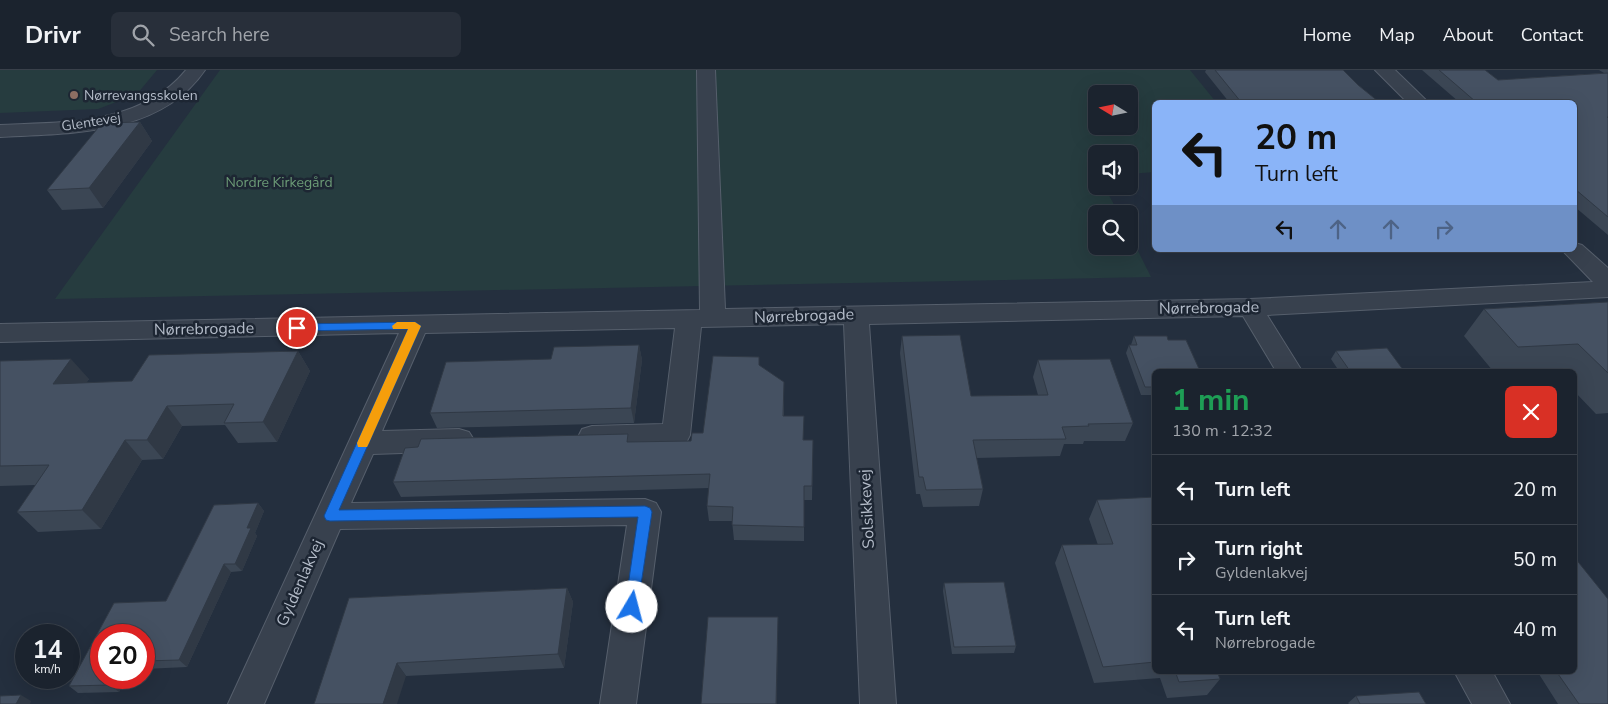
<!DOCTYPE html>
<html lang="en">
<head>
<meta charset="utf-8">
<style>
	body { margin:0; font-family:"Nunito Sans",sans-serif; background:#282f3a; color:#f1f3f6; height:100vh; display:flex; flex-direction:column; font-size:19px; white-space:nowrap }
	* { box-sizing:border-box; margin:0 }
	p { font-size:16px; color:#a0a4aa }
	.icon { flex:none; width:28px; height:28px; fill:none; stroke:currentColor; stroke-width:2; stroke-linecap:round; stroke-linejoin:round }
	.map { position:relative; flex:1; overflow:hidden }
	.panel { position:absolute; left:1152px; top:299px; width:425px; height:305px; display:flex; flex-direction:column; background:#1b232e; border-radius:8px; box-shadow:0 5px 20px #0002,0 0 0 1px #39404a }
	.panel>* { flex:none }
	.hud { position:absolute; left:1152px; top:30px; width:425px; height:152px; border-radius:8px; box-shadow:0 5px 20px #0002,0 0 0 1px #39404a; background:#8ab4f8; color:#111; overflow:hidden }
	.needle { width:32px; rotate:280deg }
	.controls { position:absolute; left:1088px; top:15px; display:grid; gap:10px }
	.controls a { display:grid; place-items:center; width:50px; height:50px; border-radius:8px; background:#1b232e; box-shadow:0 5px 20px #0002,0 0 0 1px #39404a; font-size:25px }
	.speed { position:absolute; left:15px; top:554px; display:flex; gap:10px; font-size:25px; font-weight:700; text-align:center }
	.speed>* { display:grid; place-content:center; width:65px; height:65px; border-radius:50%; background:#1b232e; box-shadow:0 5px 20px #0002,0 0 0 1px #39404a; line-height:1 }
	.speed small { font-size:12px; font-weight:400 }
	.speed .limit { border:8px solid #d22; background:#fff; color:#111 }
	.pin { position:absolute; display:grid; place-items:center; width:42px; height:42px; color:#fff; margin:-21px; border:2px solid #fff; border-radius:50%; box-shadow:0 1px 5px #0007 }
	.me { position:absolute; width:55px; margin:-28px; rotate:8deg; stroke-linejoin:round; filter:drop-shadow(0 0 4px #0008) }
	.turn { display:flex; align-items:center; gap:18px; height:105px; padding:0 20px; font-size:22px }
	.turn .icon { width:65px; height:65px; stroke-width:2.5 }
	.turn b { display:block; font-size:35px; line-height:42px }
	.lanes { display:flex; align-items:center; height:48px; padding:0 20px; background:#0003; justify-content:center; gap:25px; direction:ltr }
	.lanes .off { opacity:.35 }
	.round { display:grid; place-items:center; flex:none; width:52px; height:52px; border-radius:8px; background:#282f3a }
	.headline { display:flex; align-items:center; justify-content:space-between; height:85px; padding:0 20px }
	h1 { font-size:30px; font-weight:700; line-height:38px; color:#1e9e55 }
	ul { padding:0; list-style:none }
	li { display:flex; align-items:center; gap:15px; height:70px; padding:0 20px; border-top:1px solid #39404a }
	li div { flex:1 }
	li b { display:block; font-size:19px }
	li em { font-style:normal }
	header { display:flex; align-items:center; gap:30px; box-sizing:border-box; height:70px; padding:0 25px; background:#1b232e; border-bottom:1px solid #39404a }
	header strong { font-size:24px }
	nav { display:flex; gap:28px; margin-inline-start:auto; font-size:18px }
	.search { width:350px; height:45px; background:#282f3a; display:flex; align-items:center; gap:12px; box-sizing:border-box; padding:0 18px; border-radius:8px; color:#a0a4aa; font-size:19px }
	.map>svg:first-child { display:block }
	.green { fill:#263c3f; fill-rule:evenodd }
	.lines { fill:none; stroke-linecap:round; stroke-linejoin:round }
	.minor-casing { stroke:#565f6c; stroke-width:2 }
	.minor { fill:#38414e; fill-rule:evenodd }
	.wall { fill:#3b4654 }
	.shaded-wall { fill:#303945 }
	.building { fill:#455162; stroke:#303945 }
	.route { fill:#1a73e8; stroke:#114b97 }
	.slow { fill:#f59e0b }
	.education-dot { fill:#8d6e63; stroke:#1d2633; stroke-width:2 }
	.labels { text-anchor:middle; dominant-baseline:central; stroke-width:5; stroke-linejoin:round; paint-order:stroke }
	.far-poi-label { font-size:14px; fill:#b4bcc9; stroke:#1d2633; text-anchor:start }
	.far-street-label { font-size:14px; fill:#b4bcc9; stroke:#1d2633 }
	.far-park-label { font-size:14px; fill:#6b9a76; stroke:#1d2633 }
	.street-label { font-size:16px; fill:#b4bcc9; stroke:#1d2633 }
</style>
</head>
<body>
<header>
<strong>Drivr</strong>
<div class="search"><svg class="icon" aria-label="search" viewBox="0 0 24 24"><circle cx="10" cy="10" r="6"/><path d="M15 15l6 6"/></svg>Search here</div>
<nav><a>Home</a><a>Map</a><a>About</a><a>Contact</a></nav>
</header>
<div class="map">
<svg width="1608" height="634" viewBox="0 0 1608 634">
	<rect width="100%" height="100%" fill="#242f3e"/>
	<path class="green" d="M0,0H157L137,24L98,39L0,43Z
		M220,0H1190L1216,32H1155V102L1129,104V84H1096V116H1104L1119,144H1096V176H1129V163L1151,207L55,229ZM1096,24H1129V56H1096Z"/>
	<g class="lines">
		<g class="minor-casing">
			<path id="minor" d="M186,0H205C160,66 71,63 0,67V55C65,52 141,55 186,0Z
				M697,0H715L725,239L1250,229L1593,212L1562,180H1575V173L1582,175L1608,198V227L1267,245L1302,301H1276L1243,246L869,254L896,634H860L844,254L701,257L690,365L686,373L676,376L592,378L582,375L578,367L582,359L592,356L663,354L675,258L425,263L382,361L459,359L469,362L474,370L469,378L459,381L373,384L351,433L645,429L656,433L661,442L636,634H600L627,455L340,459L264,634H228L399,263L0,272V254L700,240Z
				M1375,0H1395L1428,32H1407Z
				M1454,601H1492L1510,634H1472Z"/>
		</g>
		<use href="#minor" class="minor"/>
	</g>
	<path class="wall" d="M1206,0H1343L1358,15L1379,32H1229L1205,2Z
		M1422,0H1485L1498,10L1604,3L1599,0H1608V165L1575,137V32H1459Z
		M140,52L152,71L103,138L62,140L47,120Z
		M1203,180H1252L1206,183Z
		M1608,232V343L1596,344L1575,322V301H1555V300L1542,301H1493L1464,266L1484,239Z
		M902,266L971,326L1038,325L1033,307L1038,290L1133,353L1125,371H1084L1083,374H1064L1060,386L976,388L983,419L979,436L923,437L920,424H916L900,283Z
		M1134,266L1168,270L1155,301V325H1141L1126,283L1129,275H1131Z
		M639,275L642,290L634,353L437,358L430,343L551,289Z
		M298,281L310,301L277,372L238,373L225,355L182,356L163,389L142,390L101,459L38,462L17,442L36,415L0,416V291L89,309L86,313L132,311Z
		M1336,281L1404,301H1339L1331,289Z
		M759,295L784,327V346L804,370H813L812,430H804V471L734,470L732,451H709L707,436L709,418L401,427L393,412L630,372L691,371L703,363Z
		M1155,427V601H1217L1220,609L1207,625L1167,628L1160,608L1094,613L1055,493L1062,475H1098L1089,449L1097,430Z
		M258,433L264,441L255,463L257,466L242,501L231,502L187,597L144,599V565H101V608H126L119,622L78,623L69,616L114,533L166,531L214,435Z
		M944,513L1016,576L1014,583L952,584L943,521Z
		M567,518L573,532L564,598L406,606L349,528Z
		M1537,601H1575L1608,634H1558Z
		M1356,626L1426,634H1349L1348,633Z"/>
	<path class="shaded-wall" d="M140,52L152,71L103,138L89,118Z
		M639,275L642,290L634,353L631,338Z
		M298,281L310,301L277,372L263,352Z
		M71,289L89,309L71,334L53,314Z
		M167,336L182,356L163,389L147,370Z
		M125,370L142,390L101,459L82,440Z
		M258,433L264,441L255,463L257,466L242,501L235,494L247,458Z
		M224,494L231,502L187,597L179,590Z
		M567,518L573,532L564,598L558,584Z
		M778,547L777,634H776Z
		M397,593L406,606L397,634H383Z
		M114,608H126L119,622L110,615Z
		M21,625L31,631L30,634H16Z"/>
	<path class="building" d="M1215,0H1343L1358,15L1379,32H1241Z
		M1439,0H1485L1498,10L1608,3V47H1607L1608,48V147L1575,119V32H1476Z
		M140,52L89,118L47,120L102,53Z
		M1608,232V303L1578,274L1518,277L1484,239Z
		M960,265L971,326L1048,325L1038,290L1110,289L1133,353L1088,354L1089,356L1062,357L1066,369L973,370L983,419L926,420L923,407H919L902,266Z
		M1134,266H1167L1168,270H1186L1200,301H1155V317H1145L1129,275H1137Z
		M639,275L631,338L430,343L446,292L551,289L554,277Z
		M1387,278L1404,301H1350L1336,281Z
		M298,281L263,352L224,353L234,334L167,336L147,370H125L82,440L17,442L49,395L0,396V291L71,289L53,314L132,311L149,285Z
		M713,286L759,287V295L784,312L783,346H804L803,370H813L812,416H804V457L732,455L733,437L707,436L710,404L393,412L405,378L418,377L421,369L628,364L627,372L691,371L692,363H703Z
		M1155,427V592L1103,597L1062,475L1113,474L1097,430Z
		M258,433L247,458H251L235,494H224L179,590L144,591V565H101V608H114L110,615L69,616L114,533L166,531L214,435Z
		M1575,488L1608,529V634H1579L1556,601H1575Z
		M1004,512L1016,576L954,577L944,513Z
		M567,518L558,584L397,593L383,634H314L349,528Z
		M708,547H778L776,634H701Z
		M1175,601H1217L1220,609L1179,612Z
		M1419,622L1426,634H1360L1356,626Z
		M21,625L16,634H0V626Z"/>
	<path class="route" d="M415,252L421,256L339,440L645,436L650,438L652,442L637,541L632,543L627,541L625,537L638,447L330,451L326,450L324,446L408,259L297,261L291,258L297,254Z"/>
	<path class="slow" d="M397,252H415L421,256L369,373L367,377H358L357,373L408,259H393L392,256Z"/>
	<circle class="education-dot" cx="74" cy="25" r="5"/>
	<g class="labels">
		<g class="far-poi-label">
			<text x="84" y="25">Nørrevangsskolen</text>
		</g>
		<g class="far-street-label">
			<text transform="translate(91 52) rotate(-9)">Glentevej</text>
		</g>
		<g class="far-park-label">
			<text x="279" y="112">Nordre Kirkegård</text>
		</g>
		<g class="street-label">
			<text transform="translate(1209 238) rotate(-1)">Nørrebrogade</text>
			<text transform="translate(804 246) rotate(-2)">Nørrebrogade</text>
			<text transform="translate(204 259) rotate(-1)">Nørrebrogade</text>
			<text transform="translate(867 439) rotate(-93)">Solsikkevej</text>
			<text transform="translate(300 513) rotate(-66)">Gyldenlakvej</text>
		</g>
	</g>
</svg>
<div class="controls">
<a><svg class="needle" viewBox="-14 -14 28 28"><path d="M0-13l5 13h-10z" fill="#e53935"/><path d="M0 13l5-13h-10z" fill="#a0a4aa"/></svg></a>
<a><svg class="icon" aria-label="sound" viewBox="0 0 24 24"><path d="M4 9h4l5-4v14l-5-4H4zM17 9q2 3 0 6"/></svg></a>
<a><svg class="icon" aria-label="search" viewBox="0 0 24 24"><circle cx="10" cy="10" r="6"/><path d="M15 15l6 6"/></svg></a>
</div>
<div class="speed"><div>14<small>km/h</small></div><div class="limit">20</div></div>
<div class="pin" style="left:297px;top:258px;background:#d93025"><svg class="icon" aria-label="arrive" viewBox="0 0 24 24"><path d="M6 21V4h12l-3 4 3 4H6"/></svg></div>
<svg class="me" style="left:632px;top:537px" viewBox="-20 -20 40 40"><circle r="19" fill="#fff"/><path d="M0-13L10 11 0 6-10 11z" fill="#1a73e8"/></svg>
<div class="hud">
<div class="turn"><svg class="icon" aria-label="left" viewBox="0 0 24 24"><path d="M17 20v-9H6M10 6l-5 5 5 5"/></svg><div><b>20 m</b>Turn left</div></div>
<div class="lanes"><svg class="icon" aria-label="left" viewBox="0 0 24 24"><path d="M17 20v-9H6M10 6l-5 5 5 5"/></svg><svg class="icon off" aria-label="ahead" viewBox="0 0 24 24"><path d="M12 20V5M6 11l6-6 6 6"/></svg><svg class="icon off" aria-label="ahead" viewBox="0 0 24 24"><path d="M12 20V5M6 11l6-6 6 6"/></svg><svg class="icon off" aria-label="right" viewBox="0 0 24 24"><path d="M7 20v-9h11M14 6l5 5-5 5"/></svg></div>
</div>
<section class="panel">
<div class="headline"><div><h1>1 min</h1><p>130 m · 12:32</p></div><a class="round" style="background:#d93025;color:#fff"><svg class="icon" aria-label="close" viewBox="0 0 24 24"><path d="M6 6l12 12M18 6L6 18"/></svg></a></div>
<ul>
<li><svg class="icon" aria-label="left" viewBox="0 0 24 24"><path d="M17 20v-9H6M10 6l-5 5 5 5"/></svg><div><b>Turn left</b></div><em>20 m</em></li>
<li><svg class="icon" aria-label="right" viewBox="0 0 24 24"><path d="M7 20v-9h11M14 6l5 5-5 5"/></svg><div><b>Turn right</b><p>Gyldenlakvej</p></div><em>50 m</em></li>
<li><svg class="icon" aria-label="left" viewBox="0 0 24 24"><path d="M17 20v-9H6M10 6l-5 5 5 5"/></svg><div><b>Turn left</b><p>Nørrebrogade</p></div><em>40 m</em></li>
</ul>
</section>
</div>
</body>
</html>
